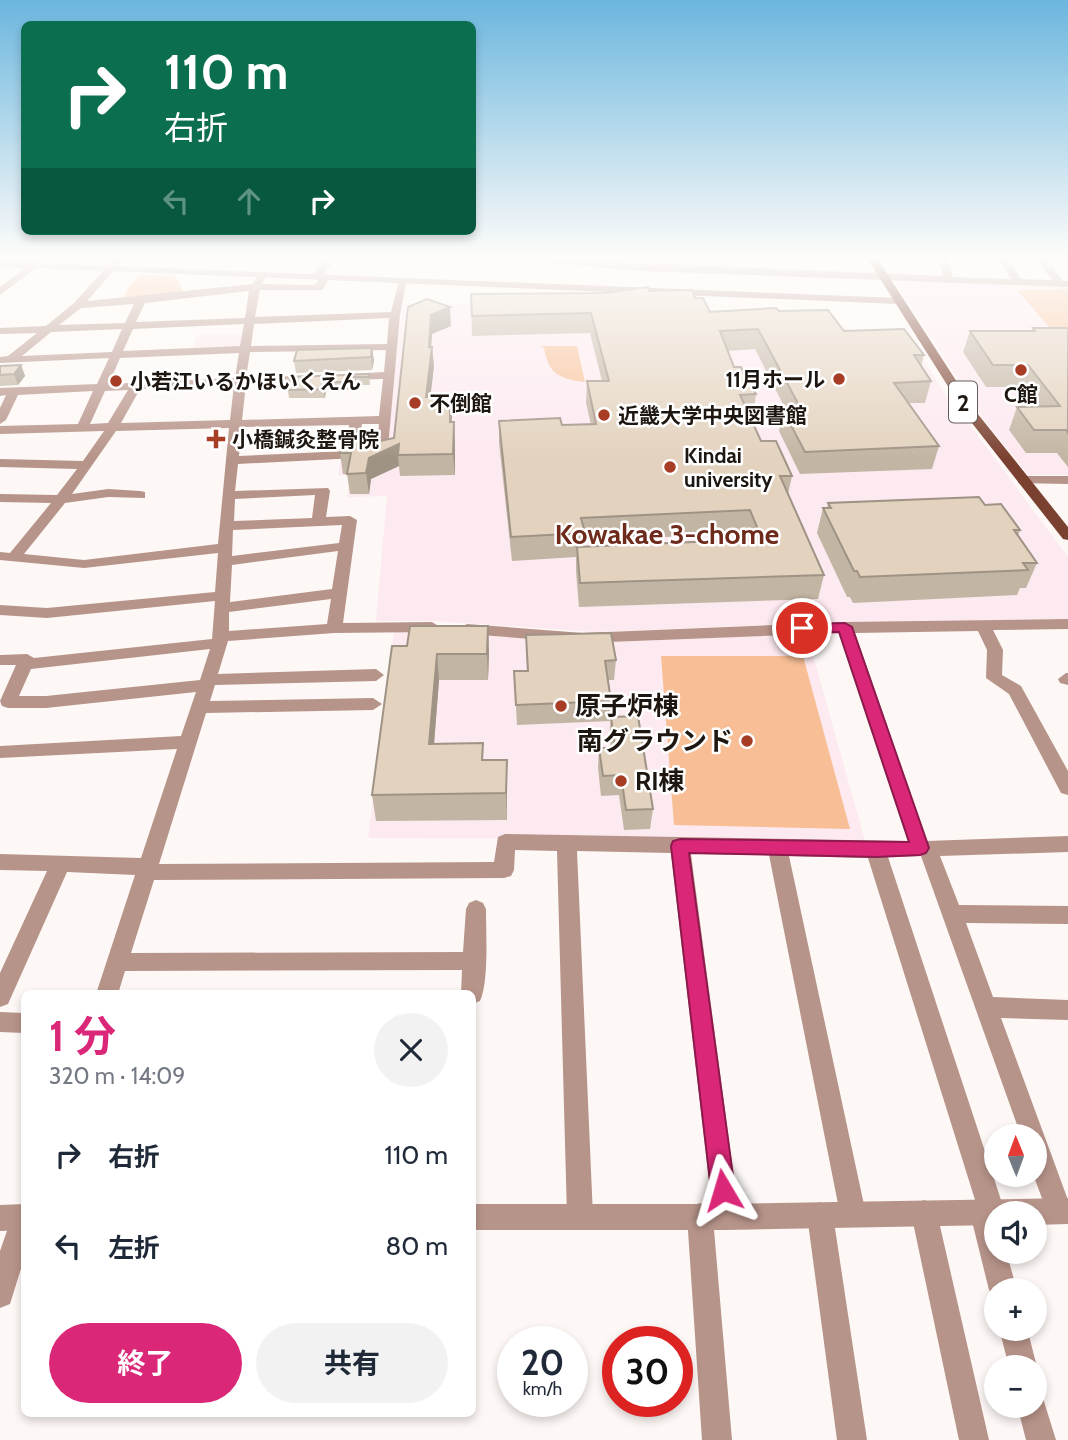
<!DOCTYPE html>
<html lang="ja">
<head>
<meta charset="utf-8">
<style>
	body { margin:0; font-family:Cabin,"Noto Sans JP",sans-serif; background:#f2f2f3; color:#1f2937; height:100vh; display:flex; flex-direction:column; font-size:26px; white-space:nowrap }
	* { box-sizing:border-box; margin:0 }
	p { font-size:23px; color:#747a83 }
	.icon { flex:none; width:38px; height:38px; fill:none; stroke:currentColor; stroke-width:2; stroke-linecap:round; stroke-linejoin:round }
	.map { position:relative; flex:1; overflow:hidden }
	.details { position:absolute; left:21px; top:990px; width:455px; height:427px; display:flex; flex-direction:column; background:#fff; border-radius:10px; box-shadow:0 4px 10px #0003 }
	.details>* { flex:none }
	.banner { position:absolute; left:21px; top:21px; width:455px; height:214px; border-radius:10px; box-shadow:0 4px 10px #0003; background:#0b6e4f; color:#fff; overflow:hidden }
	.needle { width:46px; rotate:359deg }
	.fabs { position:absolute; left:984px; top:1124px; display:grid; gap:14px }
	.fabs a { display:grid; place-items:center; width:63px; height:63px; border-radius:50%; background:#fff; box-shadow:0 4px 10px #0003; font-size:35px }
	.speed { position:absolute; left:497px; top:1326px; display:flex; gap:14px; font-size:35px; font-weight:700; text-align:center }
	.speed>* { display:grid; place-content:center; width:91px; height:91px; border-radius:50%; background:#fff; box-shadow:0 4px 10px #0003; line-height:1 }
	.speed small { font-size:18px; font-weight:400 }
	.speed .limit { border:10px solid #d22; background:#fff; color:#111 }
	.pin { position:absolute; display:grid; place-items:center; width:60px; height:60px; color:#fff; margin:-30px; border:4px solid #fff; border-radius:50%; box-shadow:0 2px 7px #0007 }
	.me { position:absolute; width:77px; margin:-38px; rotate:353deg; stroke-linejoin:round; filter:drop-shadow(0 0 5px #0008) }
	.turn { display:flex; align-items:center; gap:24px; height:147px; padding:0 28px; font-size:32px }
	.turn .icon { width:91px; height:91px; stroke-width:2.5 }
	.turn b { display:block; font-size:49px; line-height:60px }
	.lanes { display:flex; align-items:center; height:66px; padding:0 28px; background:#0003; justify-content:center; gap:35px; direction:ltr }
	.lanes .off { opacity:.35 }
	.round { display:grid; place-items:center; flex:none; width:74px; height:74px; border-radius:37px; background:#f2f2f3 }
	.summary { display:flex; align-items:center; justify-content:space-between; height:119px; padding:0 28px }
	h1 { font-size:42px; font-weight:700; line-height:52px; color:#db2777 }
	.action { display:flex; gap:14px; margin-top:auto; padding:14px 28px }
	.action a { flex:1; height:80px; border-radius:42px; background:#db2777; color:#fff; font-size:28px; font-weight:700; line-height:80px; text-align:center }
	.action a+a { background:#f2f2f3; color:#1f2937 }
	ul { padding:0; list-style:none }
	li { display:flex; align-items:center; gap:21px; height:91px; padding:0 28px }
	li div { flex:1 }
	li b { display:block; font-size:26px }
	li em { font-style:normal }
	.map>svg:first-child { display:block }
	.education { fill:#fde9f0 }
	.green { fill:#f8bf96 }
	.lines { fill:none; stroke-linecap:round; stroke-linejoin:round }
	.minor { fill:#b7948a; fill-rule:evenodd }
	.tertiary { fill:#b7948a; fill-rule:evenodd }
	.primary { fill:#7b4130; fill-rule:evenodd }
	.wall { fill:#c3b5a3; fill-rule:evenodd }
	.shaded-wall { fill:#9f9385 }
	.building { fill:#e3d2be; stroke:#9f9385; stroke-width:2 }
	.route { fill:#db2777; stroke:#8e194d; stroke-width:2 }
	.poi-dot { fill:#a63d24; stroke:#fff; stroke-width:2.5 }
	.labels { text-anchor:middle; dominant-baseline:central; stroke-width:5; stroke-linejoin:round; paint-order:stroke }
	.far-poi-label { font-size:21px; font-weight:bold; fill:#1e1610; stroke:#fff; text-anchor:start }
	.shield { fill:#fff; stroke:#625c58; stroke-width:2 }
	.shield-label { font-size:24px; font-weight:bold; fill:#1e1610 }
	.poi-label { font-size:26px; font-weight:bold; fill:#1e1610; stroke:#fff; text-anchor:start }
	.neighbourhood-label { font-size:28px; font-weight:bold; fill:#6e2a1a; stroke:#fff }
</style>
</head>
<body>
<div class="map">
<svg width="1068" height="1440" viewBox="0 0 1068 1440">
	<rect width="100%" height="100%" fill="#fdf8f5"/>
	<path class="education" d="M127,258H324L312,271L307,272L120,265Z
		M900,281L1068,285V475H1028L982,417L896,283Z
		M403,303L630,304L711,326L839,323L865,348L916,347L954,409L966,420L1068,557V619L796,624L594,632L434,621H376L387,496L347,497L351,475H338L341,458L384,457Z
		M244,334L241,345L235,348L192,350L197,335Z
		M394,632H436L587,643L807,634L865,841L368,838Z"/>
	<path class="green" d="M139,275L176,276L184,294L123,299L129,286Z
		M1068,289V337H1058L1017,290Z
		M539,346H577L585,382C560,379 548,374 544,348Z
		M661,656H803L850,829L674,825Z"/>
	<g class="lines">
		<path class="minor" d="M115,258H125L87,301L252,284L262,272L267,275L262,284L315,285L319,279H313L311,277L326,258H336L323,275L330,277L322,290H260L255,317L391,312L399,280L407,278L400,315L387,458L382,459L376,455L379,424H362L357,458L238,464L235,491L328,488L330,491L326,517L350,516L357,520L343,623L432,622L440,627L432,632L334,633L228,641L218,674L376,669L384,675L376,681L215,685L210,701L373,698L382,704L373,710L206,713L159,864L494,862L498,837L505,834L908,841L839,633L583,643L467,634L459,629L467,624L583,633L845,622L1068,619V629L993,630L1003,650L1002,675L1021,686L1068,771V795L1061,793L1009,694L986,678L987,650L978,631L855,633L927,841L1068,836V852L940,856L959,905L1068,906V924L966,923L993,997L1068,1000V1020L1001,1018L1068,1200V1220L1059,1224L1050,1220L1033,1174L1034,1136H1021L921,856L888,857L1005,1212L996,1213V1251H1006L1017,1290H996V1301L989,1290L970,1213L976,1203L868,858L789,856L866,1214L862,1223L853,1227L844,1223L840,1214L769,855L691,854L739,1217L735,1226L726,1230L717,1226L713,1218L732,1440H702L687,1216L691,1207L700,1203L709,1207L713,1215L671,853L577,851L593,1216L589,1225L580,1229L571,1225L567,1216L557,851L515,850L514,870L511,876L504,878L154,880L131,953L463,952L466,909L469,903L476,900L483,903L486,909C486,932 489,982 480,1001L472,1004V994H461L462,970L125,971L118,994H96L135,875L67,872L8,1004L0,1007V973L47,871L0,870V854L141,858L177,749L0,758V746L181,736L196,692L46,708H8L2,706L0,701L16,665H0V655L27,654L34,658L212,639L215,601L47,618L0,615V605L47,608L215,592L218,553L84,568L0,560V552L10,553L51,503L0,502V494L57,495L77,469L0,467V459L83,461L104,431L0,434V426L78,424L93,391L18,395L6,420L0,424V408L6,395L0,396V388L97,384L109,358L0,363V357L8,356L37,333L0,334V328L46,326L74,303ZM249,291L245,318L136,322L145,303ZM134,304L125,323L59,325L81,308ZM389,318L387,344L251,346L254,324ZM244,324L240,346L123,351L133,329ZM122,329L112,352L22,356L51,332ZM386,350L384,372L348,374L342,377L348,380L383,379L379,416L242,420L246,384L313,381L319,378L313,375L246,378L250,352ZM239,353L235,378L109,384L120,358ZM234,385L230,420L121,423L140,389ZM128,390L108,423L90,424L105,391ZM349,425L346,451L239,456L241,427ZM229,428L218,544L84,560L24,554L65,503L108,497L145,498V492L140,491L108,489L72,494L116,431ZM315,495L312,518L234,521L235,499ZM342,525L339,543L232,556L233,530ZM338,551L332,589L230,602L232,565ZM331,599L327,624L229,631V612ZM210,649L200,680L46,696H19L31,669Z
			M524,258L943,276L937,258H947L953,277L1011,279L998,258H1008L1021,279L1052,280L1036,258H1046L1063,281H1068V287L641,271L529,261Z
			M1066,673H1068V685L1060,683L1058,679Z
			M0,1012L24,1013V1033L0,1032Z
			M924,1200L933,1204L937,1213L989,1440H959L911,1213L915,1204Z
			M820,1202L829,1206L833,1215L867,1440H837L807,1215L811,1206Z
			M24,1204V1230L0,1231V1205Z
			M999,1328H1027L1037,1367L1034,1375V1367H1009Z
			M1034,1391L1042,1395L1056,1440H1026L1017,1405H1034Z"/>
		<path class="tertiary" d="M38,259L42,263L898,298L903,301L898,304L36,268L0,295V287L25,268L0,267V261L32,262Z
			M1023,476H1068V484L1018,483V477Z
			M1068,1198V1224L1034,1225V1213H996V1225L726,1230H472V1204H726Z
			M24,1204V1259L10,1304L0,1308V1251L15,1208Z"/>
		<path class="primary" d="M867,258H877L977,413L1068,527V540L1063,539L968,418Z"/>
	</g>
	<path class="wall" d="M649,291L695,298L710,312L779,311L924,355L921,366L931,381L925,403H909L939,446L932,469L800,474L779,431L783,410H786L755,349L728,351L734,367L756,394L753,416H750L761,441L792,476L788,494L824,575L818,599L579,607L576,571V557L512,561L499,443V421L562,425H591L586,403L587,381H602L590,333L472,336L471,294L605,293ZM746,533L749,540L584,547L585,541Z
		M408,307L451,326L432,334L431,347L434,366L430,397H450L451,422L455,442V475L400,476L399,466L371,479L369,494H350L347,474H343L340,453L380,441L394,438Z
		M1033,328H1068V467L1057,453H1026L1009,430L1017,407H1034L1020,387H986L963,352L970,331H1032Z
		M372,348L374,361L372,370L296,373L294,361Z
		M21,365L25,376L18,385L0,386V366Z
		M369,374L370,385H354L353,390H326L325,398H289L288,390Z
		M828,503L985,505L1020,530L1018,536L1037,563L1026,588H1020L1017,595L853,603L850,597H847L817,533L823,508H827Z
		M526,635L616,660L614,680H608L611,701L610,721L517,725L514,671H527Z
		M407,646L489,652L488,680H439L434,744L484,760L507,786V820L376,821L372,795Z
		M611,717L653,809L650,829L624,830L619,795L601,796L598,768L599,748H611L609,737Z"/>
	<path class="shaded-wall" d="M450,307L451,326L432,334L430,363L432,347L434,366L428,417L426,397L431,315Z
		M372,348L374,361L372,370L371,357Z
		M21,365L25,376L18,385L14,374Z
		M325,382L326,390L325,398L323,389Z
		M450,397L452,417L451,442L450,422Z
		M454,422L455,442V475L453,454Z
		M399,444L398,455L399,466L371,479L369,494L366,473L369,458Z
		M488,626L489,652L488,680L487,654Z
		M437,654L439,680L432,770L429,744Z
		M507,760V820L506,793Z"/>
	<path class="building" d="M648,287L649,291L692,290L695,298H703L710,312L776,308L779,311L828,310L844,331L904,329L924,355H914L931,381L894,383L939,446L805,452L783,410L801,409L758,329L720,331L734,367H741L756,394L740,395L761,441H776L792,476H780L824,575L580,583L577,547L762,539L750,510L581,518L585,533L511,537L499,421L560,418L562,425L596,424L587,381H609L591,313L472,316L471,294L605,293Z
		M427,299L450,307L431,315L429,347H432L426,397H450V422H454L453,454L398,455L399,444L369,458L366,473L347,474L351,453H340L343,441L375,439L380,441L394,438L408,307Z
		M1033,328H1068V433L1066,430H1034L1017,407L1060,406L1028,365H993L970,331H1035Z
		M372,348L371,357L294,361L297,350Z
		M21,365L14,374L0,375V366Z
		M369,374V377H353L352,382H325L323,389L288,390L291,377Z
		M979,497L985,505L1001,504L1020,530H1014L1037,563H1023L1028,570L860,577L857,571H854L823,508H831L828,503Z
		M410,626H488L487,654H437L429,744L483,743L482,760H507L506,793L372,795L392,646H407Z
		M611,633L616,660L605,661L611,701L516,705L514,671H528L526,635Z
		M638,716L653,809L626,810L621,775L603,776L599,748H615L611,717Z"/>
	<linearGradient id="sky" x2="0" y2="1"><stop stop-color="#6bb6de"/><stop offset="0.56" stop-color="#fefcfa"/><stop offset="1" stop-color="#fefcfa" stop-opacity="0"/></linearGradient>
	<rect width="1068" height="459" fill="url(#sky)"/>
	<path class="route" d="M845,623L852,627L929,848L926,853L920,855L876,857L689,853L735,1190L731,1198L723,1202L715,1198L711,1190L671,846L673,841L680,839L909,842L839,632L802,633L795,628L802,624Z"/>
	<g class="poi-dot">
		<circle cx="1021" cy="370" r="7"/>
		<circle cx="839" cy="379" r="7"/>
		<circle cx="116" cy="381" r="7"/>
		<circle cx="415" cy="403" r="7"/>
		<circle cx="604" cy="415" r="7"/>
		<path d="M212.5 428.5h7v7h7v7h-7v7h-7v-7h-7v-7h7z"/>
		<circle cx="670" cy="467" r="7"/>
		<circle cx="561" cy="706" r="7"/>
		<circle cx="747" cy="741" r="7"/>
		<circle cx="621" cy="781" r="7"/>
	</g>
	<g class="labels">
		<g class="far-poi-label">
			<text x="825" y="379" text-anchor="end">11月ホール</text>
			<text x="130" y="381">小若江いるかほいくえん</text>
			<text x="1021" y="394" text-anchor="middle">C館</text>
			<text x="429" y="403">不倒館</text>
			<text x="618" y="415">近畿大学中央図書館</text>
			<text x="232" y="439">小橋鍼灸整骨院</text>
			<text x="684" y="455">Kindai<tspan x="684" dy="24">university</tspan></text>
		</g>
		<rect class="shield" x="949" y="381.5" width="28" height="41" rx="5"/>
		<g class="shield-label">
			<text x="963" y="402">2</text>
		</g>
		<g class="poi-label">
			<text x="575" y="706">原子炉棟</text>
			<text x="733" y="741" text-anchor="end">南グラウンド</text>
			<text x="635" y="781">RI棟</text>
		</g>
		<g class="neighbourhood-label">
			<text x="667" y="534">Kowakae 3-chome</text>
		</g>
	</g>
</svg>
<div class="fabs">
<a><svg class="needle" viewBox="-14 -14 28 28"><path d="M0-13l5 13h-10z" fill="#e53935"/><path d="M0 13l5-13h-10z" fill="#747a83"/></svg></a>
<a><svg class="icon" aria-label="sound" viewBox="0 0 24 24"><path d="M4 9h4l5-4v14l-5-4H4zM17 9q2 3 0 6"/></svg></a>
<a>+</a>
<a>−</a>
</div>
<div class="speed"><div>20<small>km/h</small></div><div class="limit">30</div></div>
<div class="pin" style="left:802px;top:628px;background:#d93025"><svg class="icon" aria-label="arrive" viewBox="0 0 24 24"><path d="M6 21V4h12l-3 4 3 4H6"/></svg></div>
<svg class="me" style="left:723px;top:1190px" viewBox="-20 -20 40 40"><path d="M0-17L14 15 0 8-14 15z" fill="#db2777" stroke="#fff" stroke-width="4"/></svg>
<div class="banner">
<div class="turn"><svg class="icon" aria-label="right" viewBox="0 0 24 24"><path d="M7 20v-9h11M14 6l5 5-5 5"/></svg><div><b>110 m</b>右折</div></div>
<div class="lanes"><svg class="icon off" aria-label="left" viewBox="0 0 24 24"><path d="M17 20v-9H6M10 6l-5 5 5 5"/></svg><svg class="icon off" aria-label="ahead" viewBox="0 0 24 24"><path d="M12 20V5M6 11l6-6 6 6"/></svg><svg class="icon" aria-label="right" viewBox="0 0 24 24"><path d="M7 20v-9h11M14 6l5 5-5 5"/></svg></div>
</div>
<section class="details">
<div class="summary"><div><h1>1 分</h1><p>320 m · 14:09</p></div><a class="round"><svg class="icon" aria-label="close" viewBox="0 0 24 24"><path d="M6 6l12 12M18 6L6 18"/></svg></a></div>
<ul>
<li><svg class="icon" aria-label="right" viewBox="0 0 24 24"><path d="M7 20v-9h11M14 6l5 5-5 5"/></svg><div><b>右折</b></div><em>110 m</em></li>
<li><svg class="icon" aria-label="left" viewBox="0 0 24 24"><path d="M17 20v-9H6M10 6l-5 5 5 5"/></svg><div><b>左折</b></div><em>80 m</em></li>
</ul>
<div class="action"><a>終了</a><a>共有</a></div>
</section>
</div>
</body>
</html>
